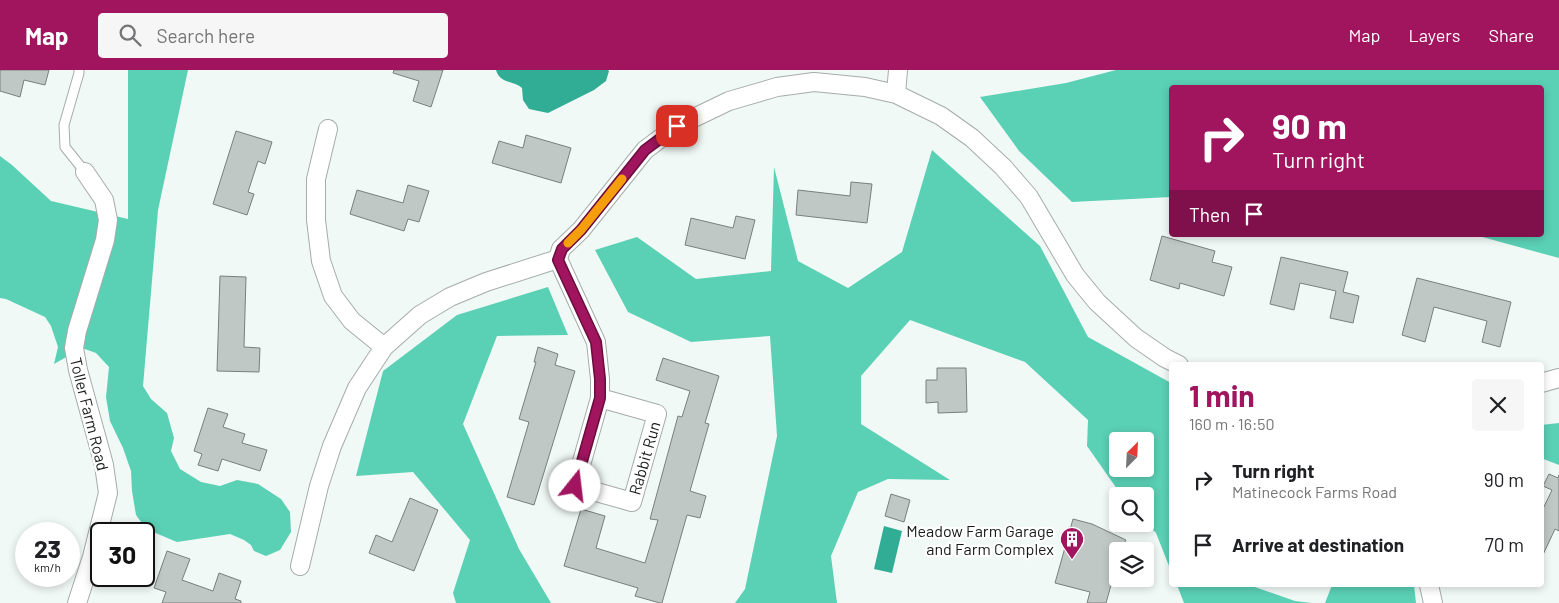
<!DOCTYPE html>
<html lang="en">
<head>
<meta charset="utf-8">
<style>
	body { margin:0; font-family:Barlow,sans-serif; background:#f6f6f6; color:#202124; height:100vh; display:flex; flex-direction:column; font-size:19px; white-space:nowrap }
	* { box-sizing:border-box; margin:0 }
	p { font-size:16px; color:#757577 }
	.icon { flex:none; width:28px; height:28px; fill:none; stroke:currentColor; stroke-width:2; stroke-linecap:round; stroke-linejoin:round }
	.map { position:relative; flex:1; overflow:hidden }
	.panel { position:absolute; left:1169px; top:292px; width:375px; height:225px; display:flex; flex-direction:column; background:#fff; border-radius:5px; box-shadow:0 2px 8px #0003 }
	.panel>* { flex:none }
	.banner { position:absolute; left:1169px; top:15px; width:375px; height:152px; border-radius:5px; box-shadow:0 2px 8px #0003; background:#a1145e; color:#fff; overflow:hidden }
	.needle { width:32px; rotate:24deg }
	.controls { position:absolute; left:1109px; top:362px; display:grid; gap:10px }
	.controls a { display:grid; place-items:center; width:45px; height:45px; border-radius:5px; background:#fff; box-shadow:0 2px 8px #0003; font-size:25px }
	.speed { position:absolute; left:15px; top:452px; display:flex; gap:10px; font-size:25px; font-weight:700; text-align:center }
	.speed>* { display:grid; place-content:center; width:65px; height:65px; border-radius:50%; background:#fff; box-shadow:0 2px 8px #0003; line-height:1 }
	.speed small { font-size:12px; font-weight:400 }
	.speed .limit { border:2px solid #111; border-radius:8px; background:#fff; color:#111 }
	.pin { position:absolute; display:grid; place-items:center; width:42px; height:42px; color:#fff; margin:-21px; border-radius:10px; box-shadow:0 2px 8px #0006 }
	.me { position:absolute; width:55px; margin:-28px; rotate:16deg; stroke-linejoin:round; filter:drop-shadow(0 0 4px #0008) }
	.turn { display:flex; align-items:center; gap:18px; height:105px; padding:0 20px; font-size:22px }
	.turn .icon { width:65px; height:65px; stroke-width:2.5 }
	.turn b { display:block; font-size:35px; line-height:42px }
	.then { display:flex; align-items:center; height:48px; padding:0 20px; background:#0003; gap:10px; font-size:19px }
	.round { display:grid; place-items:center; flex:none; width:52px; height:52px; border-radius:5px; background:#f6f6f6 }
	.summary { display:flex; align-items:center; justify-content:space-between; height:85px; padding:0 20px }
	h1 { font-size:30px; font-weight:700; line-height:38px; color:#a1145e }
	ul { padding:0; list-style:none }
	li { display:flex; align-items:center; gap:15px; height:65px; padding:0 20px }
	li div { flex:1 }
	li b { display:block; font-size:19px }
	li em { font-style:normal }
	header { display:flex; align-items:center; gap:30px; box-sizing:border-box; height:70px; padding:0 25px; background:#a1145e; color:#fff }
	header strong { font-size:24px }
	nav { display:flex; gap:28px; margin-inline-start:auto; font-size:18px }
	.search { width:350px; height:45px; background:#f6f6f6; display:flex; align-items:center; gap:12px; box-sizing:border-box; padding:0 18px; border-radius:5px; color:#757577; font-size:19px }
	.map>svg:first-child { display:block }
	.forest { fill:#5ad0b5; fill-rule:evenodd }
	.water { fill:#30ad94 }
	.building { fill:#c0c8c5; stroke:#787f7d }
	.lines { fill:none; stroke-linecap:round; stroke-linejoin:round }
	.lane-casing { stroke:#a5acaa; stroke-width:11 }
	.street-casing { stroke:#a5acaa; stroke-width:20 }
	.lane { stroke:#fff; stroke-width:9 }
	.street { stroke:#fff; stroke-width:18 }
	.route-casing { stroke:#690d3d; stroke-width:12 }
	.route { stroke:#a1145e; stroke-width:9 }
	.slow { stroke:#f59e0b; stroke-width:9 }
	.labels { text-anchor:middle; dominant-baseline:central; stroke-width:4.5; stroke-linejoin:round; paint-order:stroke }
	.street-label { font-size:16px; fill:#181a1a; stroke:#fff }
	.poi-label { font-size:16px; fill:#181a1a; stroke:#fff; text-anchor:end }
</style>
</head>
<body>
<header>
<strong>Map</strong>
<div class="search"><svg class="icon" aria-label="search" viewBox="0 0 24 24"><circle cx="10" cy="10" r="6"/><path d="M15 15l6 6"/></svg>Search here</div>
<nav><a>Map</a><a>Layers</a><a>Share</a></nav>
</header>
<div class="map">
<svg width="1559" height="533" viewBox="0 0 1559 533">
	<rect width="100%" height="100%" fill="#f1f9f6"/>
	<path class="forest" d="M128,0H188L158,140L143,316L151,329L167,343L174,368L171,381L180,399L201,412L220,416L237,410L258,414L281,429L290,442L291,462L280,480L266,486L254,481L251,475L244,470L230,464L177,472L146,459L136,445L132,421L131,401L123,378L110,351L106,327L109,297L96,283L82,278L54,294L58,277L51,256L45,247L6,229L0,228V86L12,95L51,131L128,149Z
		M1116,0H1559V188L1475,165H1541V18H1171V127L1072,132L1019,81L980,27L1066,13Z
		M932,80L1040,176L1088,267L1171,313V501L1156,463L1145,451V426H1122L1087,376L1088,350L1025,292L910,250L861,306V354L950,410L888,409L858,422L831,486L837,533H735L745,519L777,366L770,266L691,272L628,242L595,180L637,167L696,209L771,201L774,97L798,191L848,218L902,182ZM1145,371V399H1118V371Z
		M548,217L568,265L497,266L463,354L519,479L551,533H456L453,523L470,470L413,402L356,406L383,301L457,245Z
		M1559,353V395L1541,388V355Z
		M1177,515H1249L1295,531L1312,533H1184Z
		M1332,515H1414L1416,533H1325Z"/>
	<path class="water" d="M496,0H608L609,1L606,11L594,20L548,43L529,39L523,30L522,18C513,10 500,14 496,0Z
		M884,456L902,461L892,503L874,499Z"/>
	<path class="building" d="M0,0H49L45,15L24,10L20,27L0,21Z
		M394,0H443L431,37L413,31L419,11L393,3Z
		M236,61L272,72L265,94L258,91L248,122L254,124L247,145L213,134Z
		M526,65L571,78L561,113L492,93L499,71L523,78Z
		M851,112L872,114L867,153L796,145L798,120L850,126Z
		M408,115L429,121L419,152L408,149L404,161L350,144L357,120L403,133Z
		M736,146L755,150L745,189L685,175L691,148L733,158Z
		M1162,166L1215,181L1212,192L1232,197L1224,226L1180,213L1179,219L1150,210Z
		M1281,187L1348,202L1343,222L1359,226L1353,253L1330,248L1336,221L1300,213L1294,240L1270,234Z
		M220,206L246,207L244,277L260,278L259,302L217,301Z
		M1417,208L1511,232L1500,277L1482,272L1487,251L1434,237L1425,272L1402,265Z
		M538,277L558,284L555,295L575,301L534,435L507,427L529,352L519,349L536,292H534Z
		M663,288L719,306L705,353L709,354L690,421L706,426L700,448L687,445L662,533H660L635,526L638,518L564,496L581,439L605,446L596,478L645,493L658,450L650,449L678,346L682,347L690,321L656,310Z
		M937,298H966L967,342L938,343V332L926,333V310H937Z
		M208,338L228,344L223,357L245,364L242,373L267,380L260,401L222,389L218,401L198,395L202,384L194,381Z
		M1549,404L1558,408L1559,405V461L1555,459L1541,489V443L1552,420L1543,416Z
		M891,424L910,430L904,452L885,446Z
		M410,428L438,440L414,501L369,483L376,465L392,472Z
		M1073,449L1092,454L1126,470L1120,481H1118V490L1106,533H1087L1090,522L1055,513Z
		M167,481L190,489L182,510L213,521L219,503L241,511L235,529L241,531V533H162L166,522L154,518Z"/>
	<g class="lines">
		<g class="lane-casing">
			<path id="lane" d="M79,0V3L64,55L65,77L85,102"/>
		</g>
		<g class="street-casing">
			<path id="street" d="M896,24L898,0
				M328,59L316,109V150L321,191L333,226L352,251L384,277
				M558,189L561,179L581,160L645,80L677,56L729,31L777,17L814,12L865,17L896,24L941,46L972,68L1003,97L1029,127L1075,205L1097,232L1136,268L1165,288L1179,295
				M558,189L596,272L600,309V328L575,416L632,432L657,344L600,328
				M1541,313L1559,308
				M300,496L319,416L332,376L357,318L384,277L420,245L450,227L486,212L558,189
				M1429,515L1433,533
				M77,533L92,487L108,423L104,395L78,300L74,278L77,261L105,170L108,150L104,130L85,102"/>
		</g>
		<use href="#lane" class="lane"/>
		<use href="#street" class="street"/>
	</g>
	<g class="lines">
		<g class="route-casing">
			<path id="route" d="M575,416L600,328V309L596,272L558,190L562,179L581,160L645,80L677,56"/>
		</g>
		<use href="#route" class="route"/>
		<path class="slow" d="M568,173L581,160L622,109"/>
	</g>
	<defs>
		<g id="building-pin" transform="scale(1.25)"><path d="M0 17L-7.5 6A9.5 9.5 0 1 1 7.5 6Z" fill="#a1145e" stroke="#fff"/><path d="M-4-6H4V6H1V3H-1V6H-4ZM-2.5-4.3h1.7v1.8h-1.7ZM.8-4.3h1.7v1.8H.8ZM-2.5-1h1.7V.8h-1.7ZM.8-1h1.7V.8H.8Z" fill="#fff"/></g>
	</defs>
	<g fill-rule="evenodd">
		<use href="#building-pin" x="1072" y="469"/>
	</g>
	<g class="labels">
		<g class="street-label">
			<text transform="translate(90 344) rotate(76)">Toller Farm Road</text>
			<text transform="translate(644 388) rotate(-74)">Rabbit Run</text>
		</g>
		<g class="poi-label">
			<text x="1054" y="460">Meadow Farm Garage<tspan x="1054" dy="18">and Farm Complex</tspan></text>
		</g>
	</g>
</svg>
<div class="controls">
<a><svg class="needle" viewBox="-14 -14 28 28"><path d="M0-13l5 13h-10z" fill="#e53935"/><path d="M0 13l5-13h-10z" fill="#757577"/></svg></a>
<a><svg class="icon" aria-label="search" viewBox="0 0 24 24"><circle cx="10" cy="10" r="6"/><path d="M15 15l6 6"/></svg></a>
<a><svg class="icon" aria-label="layers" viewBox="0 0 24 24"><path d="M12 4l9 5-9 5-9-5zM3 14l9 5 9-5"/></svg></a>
</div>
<div class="speed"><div>23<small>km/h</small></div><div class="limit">30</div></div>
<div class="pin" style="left:677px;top:56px;background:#d93025"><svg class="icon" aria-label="arrive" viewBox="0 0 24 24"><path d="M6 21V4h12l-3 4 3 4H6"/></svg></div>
<svg class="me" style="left:575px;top:416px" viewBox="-20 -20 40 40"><circle r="19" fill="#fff"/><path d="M0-13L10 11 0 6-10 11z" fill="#a1145e"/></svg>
<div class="banner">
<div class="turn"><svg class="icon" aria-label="right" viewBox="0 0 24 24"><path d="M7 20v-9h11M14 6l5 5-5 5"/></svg><div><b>90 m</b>Turn right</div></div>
<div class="then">Then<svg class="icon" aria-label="arrive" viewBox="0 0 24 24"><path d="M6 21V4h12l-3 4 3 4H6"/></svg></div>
</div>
<section class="panel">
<div class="summary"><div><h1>1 min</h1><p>160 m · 16:50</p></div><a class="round"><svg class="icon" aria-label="close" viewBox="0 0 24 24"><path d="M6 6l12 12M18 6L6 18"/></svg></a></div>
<ul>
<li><svg class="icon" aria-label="right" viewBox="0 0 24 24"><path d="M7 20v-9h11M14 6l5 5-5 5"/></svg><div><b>Turn right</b><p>Matinecock Farms Road</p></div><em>90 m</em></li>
<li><svg class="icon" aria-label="arrive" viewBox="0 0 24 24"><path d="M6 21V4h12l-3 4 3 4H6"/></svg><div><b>Arrive at destination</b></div><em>70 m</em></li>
</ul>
</section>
</div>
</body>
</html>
